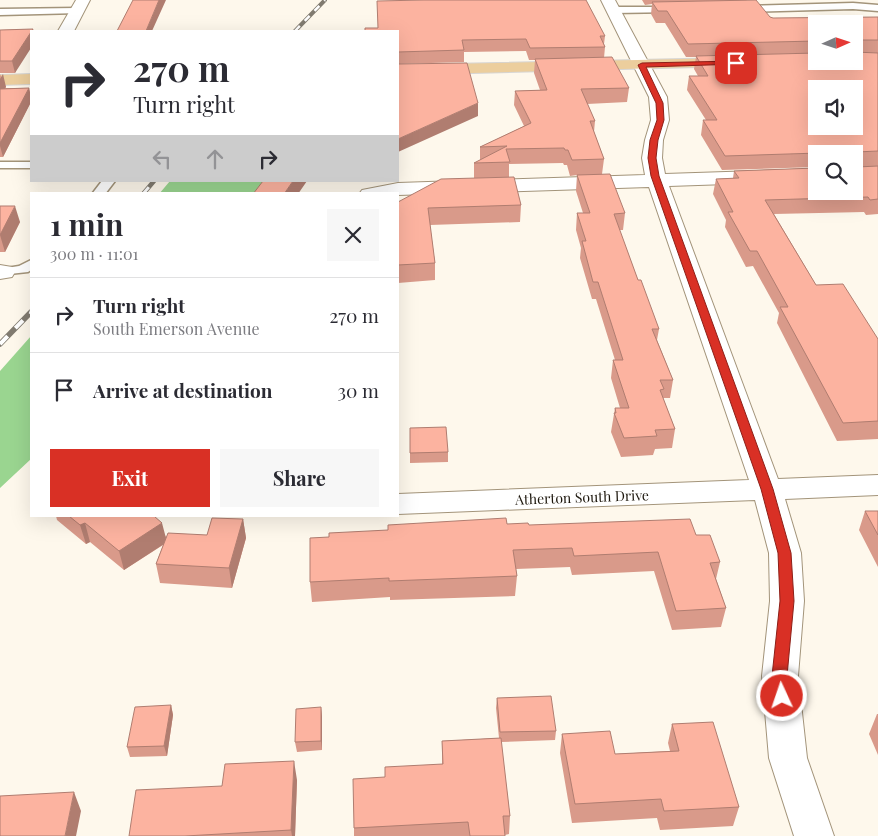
<!DOCTYPE html>
<html lang="en">
<head>
<meta charset="utf-8">
<style>
	body { margin:0; font-family:"Playfair Display",serif; background:#f7f7f7; color:#2b2b33; height:100vh; display:flex; flex-direction:column; font-size:19px; white-space:nowrap }
	* { box-sizing:border-box; margin:0 }
	p { font-size:16px; color:#7c7c81 }
	.icon { flex:none; width:28px; height:28px; fill:none; stroke:currentColor; stroke-width:2; stroke-linecap:round; stroke-linejoin:round }
	.map { position:relative; flex:1; overflow:hidden }
	.details { position:absolute; left:30px; top:192px; width:369px; height:325px; display:flex; flex-direction:column; background:#fff; border-radius:0px; box-shadow:0 5px 20px #0002 }
	.details>* { flex:none }
	.top-card { position:absolute; left:30px; top:30px; width:369px; height:152px; border-radius:0px; box-shadow:0 5px 20px #0002; background:#fff; color:#2b2b33; overflow:hidden }
	.needle { width:32px; rotate:87deg }
	.controls { position:absolute; left:808px; top:15px; display:grid; gap:10px }
	.controls a { display:grid; place-items:center; width:55px; height:55px; border-radius:0px; background:#fff; box-shadow:0 5px 20px #0002; font-size:25px }
	.pin { position:absolute; display:grid; place-items:center; width:42px; height:42px; color:#fff; margin:-21px; border-radius:10px; box-shadow:0 2px 8px #0006 }
	.me { position:absolute; width:55px; margin:-28px; rotate:357deg; stroke-linejoin:round; filter:drop-shadow(0 0 4px #0008) }
	.turn { display:flex; align-items:center; gap:18px; height:105px; padding:0 20px; font-size:22px }
	.turn .icon { width:65px; height:65px; stroke-width:2.5 }
	.turn b { display:block; font-size:35px; line-height:42px }
	.lanes { display:flex; align-items:center; height:48px; padding:0 20px; background:#0003; justify-content:center; gap:25px; direction:ltr }
	.lanes .off { opacity:.35 }
	.round { display:grid; place-items:center; flex:none; width:52px; height:52px; border-radius:0px; background:#f7f7f7 }
	.overview { display:flex; align-items:center; justify-content:space-between; height:85px; padding:0 20px }
	h1 { font-size:30px; font-weight:700; line-height:38px }
	.primary-button { display:flex; gap:10px; margin-top:auto; padding:10px 20px }
	.primary-button a { flex:1; height:58px; border-radius:0px; background:#d93025; color:#fff; font-size:20px; font-weight:700; line-height:58px; text-align:center }
	.primary-button a+a { background:#f7f7f7; color:#2b2b33 }
	ul { padding:0; list-style:none }
	li { display:flex; align-items:center; gap:15px; height:75px; padding:0 20px; border-top:1px solid #e1e1e2 }
	li div { flex:1 }
	li b { display:block; font-size:19px }
	li em { font-style:normal }
	.map>svg:first-child { display:block }
	.forest { fill:#9ad590 }
	.lines { fill:none; stroke-linecap:round; stroke-linejoin:round }
	.service-casing { stroke:#a3947a; stroke-width:3 }
	.minor-casing { stroke:#a3947a; stroke-width:2 }
	.primary-casing { stroke:#d6d5d3; stroke-width:2 }
	.service { fill:#fff; fill-rule:evenodd }
	.minor { fill:#fff; fill-rule:evenodd }
	.primary { fill:#ecce9d; fill-rule:evenodd }
	.rail-far2-casing { stroke:#817b70; stroke-width:4 }
	.rail-far1-casing { stroke:#817b70; stroke-width:4.5 }
	.rail-casing { stroke:#817b70; stroke-width:5.5 }
	.rail-far2 { stroke:#fff; stroke-width:2.5; stroke-dasharray:7; stroke-linecap:butt }
	.rail-far1 { stroke:#fff; stroke-width:3; stroke-dasharray:9; stroke-linecap:butt }
	.rail { stroke:#fff; stroke-width:4; stroke-dasharray:11; stroke-linecap:butt }
	.wall { fill:#d99a8a; fill-rule:evenodd }
	.shaded-wall { fill:#b07d70 }
	.building { fill:#fcb3a0; stroke:#b07d70; fill-rule:evenodd }
	.route { fill:#d93025; stroke:#8d1f18 }
	.labels { text-anchor:middle; dominant-baseline:central; stroke-width:4.5; stroke-linejoin:round; paint-order:stroke }
	.street-label { font-size:14px; fill:#1b150b; stroke:#fff }
</style>
</head>
<body>
<div class="map">
<svg width="878" height="836" viewBox="0 0 878 836">
	<rect width="100%" height="100%" fill="#fef8ec"/>
	<path class="forest" d="M170,181H265L253,194H159Z
		M31,336V459L0,488V371Z"/>
	<g class="lines">
		<g class="service-casing">
			<path id="service" d="M853,3L878,5V11L853,9L741,12L737,9L741,6Z
				M674,7L678,10L677,12L613,13L609,10L613,7Z
				M77,8L81,11L80,13L0,15V9Z
				M0,162H31V168H0Z
				M102,181H115L105,194H92Z
				M31,260V270L28,272L0,275V269L19,266Z"/>
		</g>
		<g class="minor-casing">
			<path id="minor" d="M76,0H90L74,31H58Z
				M601,0H615L667,97L669,120L663,140L662,158L665,174L816,169V181L669,186L778,479L878,475V495L785,499L801,553L804,601L798,676L807,758L834,836H794L769,758L762,676L770,601L769,553L755,500L398,514V494L749,480L649,187L398,195L359,194L362,190L398,183L645,175L642,158L645,140L651,120L649,97Z
				M0,265L12,267L15,272L12,277L0,279Z"/>
		</g>
		<g class="primary-casing">
			<path id="primary" d="M731,58L737,60L739,63L737,66L398,75V65Z
				M31,74V84L0,85V75Z"/>
		</g>
		<use href="#service" class="service"/>
		<use href="#minor" class="minor"/>
		<use href="#primary" class="primary"/>
		<g class="rail-far2-casing">
			<path id="rail-far2" d="M295,31L325,0"/>
		</g>
		<g class="rail-far1-casing">
			<path id="rail-far1" d="M143,194L154,181
				M30,314L31,312"/>
		</g>
		<g class="rail-casing">
			<path id="rail" d="M0,344L31,312"/>
		</g>
		<use href="#rail-far2" class="rail-far2"/>
		<use href="#rail-far1" class="rail-far1"/>
		<use href="#rail" class="rail"/>
	</g>
	<path class="wall" d="M642,0H746L770,17L773,18L878,17V214L866,215L864,212L774,214L816,285L878,339V439L837,441L777,323L779,313L753,266L746,267L725,227L726,220L713,194L716,179L733,178L734,171L816,191L854,154H816V167L722,170L701,135L703,120H706L687,90L689,76H698L694,69L696,57H686L665,23H656L651,14L652,4L645,5ZM816,24L854,61H816Z
		M378,28L605,36L604,44L605,47L604,58L629,88L627,102L587,104L595,121L594,132L604,159L602,174L625,213L623,230H619L638,280L659,329L657,340L673,380L670,398H663L675,429L672,448L655,449L653,455L621,457L611,432L615,408H620L611,378L613,360H615L596,299H592L580,258L581,248L576,230L577,213H583L576,191L577,175L570,176L567,165H564L563,163L509,164V177L521,205L520,222L430,225L435,263V280L398,283V202L474,178V163L480,160V147L524,126L514,105L515,91L540,90L534,73L535,60H529L526,51L464,52V62L398,64V31Z
		M33,29L34,31H31L15,73H0V30Z
		M0,74L6,87L5,88H29L31,97V102L3,157H0Z
		M0,206L20,222L5,252H0Z
		M410,428L448,452V462L410,463Z
		M865,511H878V567L859,530Z
		M56,516H154L166,537L207,535L243,519L246,538L232,588L160,583L156,564L163,545L124,570L90,542L86,544L57,520Z
		M507,524L696,535L720,562L716,579L726,608L721,627L672,630L654,571L572,575L570,567L516,569L517,576L515,596L390,600V597L312,602L310,582Z
		M497,698L556,731L555,740L501,742L510,816L509,834L505,835V836H354V828L385,777L442,764V741L499,738L496,708Z
		M171,705L173,715L167,756L130,757L127,747Z
		M321,707L322,717V750L297,752L295,742Z
		M877,714H878V755L869,734Z
		M672,724L739,807L733,826L660,830L657,818L572,823L560,753L562,734L615,754L670,751L668,743Z
		M297,780L295,836H129L222,786Z"/>
	<path class="shaded-wall" d="M159,0H166L152,31H146Z
		M31,32V48L15,73L12,61Z
		M3,74L6,87L0,96V79Z
		M29,88L31,97V102L3,157L0,146V143Z
		M478,103V116L398,152V139Z
		M293,181H307L298,194H284Z
		M15,206L20,222L5,252L0,235Z
		M243,519L246,538L232,588L229,568Z
		M85,523L90,542L86,544L80,525Z
		M162,523L167,542L124,570L119,551Z
		M171,705L173,715L167,756L164,746Z
		M321,707L322,717V750L321,741Z
		M294,761L297,780L295,836H292L291,830Z
		M74,792L81,811L76,836H65Z"/>
	<path class="building" d="M133,0H159L146,31H117Z
		M424,0H586L605,36H600L605,47L530,48L526,39L462,40L464,50L398,52V31H365V28H378L377,1Z
		M756,0L770,17L773,18L878,17V40H857L855,46L854,47V24H816V41L688,44L667,11H658L652,2Z
		M33,29L12,61H0V30Z
		M854,52L878,53V151L856,152L857,167L878,166V199L870,200L868,197L765,200L816,285L843,284L878,339V421L843,423L780,307H788L757,251H750L728,212H733L716,179L739,178L734,171L816,168V191H854V154H821L819,153L725,156L703,120H717L689,76H708L696,56L816,53V61H854ZM816,89H854V126H816Z
		M612,57L629,88L581,89L595,121H590L604,159L572,160L568,150H565L564,148L506,149L510,162L474,163L507,146L480,147L531,123L515,91L547,90L535,59Z
		M467,63L478,103L398,139V64Z
		M29,88L0,143V89Z
		M610,174L625,213L614,214L638,280H641L659,329H652L673,380H660L664,389L660,390L675,429L655,430L657,436L624,438L614,413H616L615,408H629L613,360H623L598,282H593L582,241H586L577,213H590L577,175Z
		M514,177L521,205L428,208L435,263L398,265V202L441,179Z
		M263,181H293L284,194H253Z
		M0,206H15L0,235Z
		M446,427L448,452L410,453V428Z
		M865,511H878V535Z
		M69,516H154L162,523L119,551L85,523L80,525Z
		M212,518L243,519L229,568L156,564L168,533L207,535Z
		M506,518L507,524L528,523L529,525L690,519L696,535H710L720,562L710,563L726,608L676,611L658,552L574,556L572,548L513,550L517,576L389,581V578L310,582V538L329,537V533L388,530V525Z
		M551,696L556,731L500,732L497,698Z
		M171,705L164,746L127,747L135,707Z
		M321,707V741L295,742L296,709Z
		M713,722L739,807L664,811L661,799L575,804L562,734L610,731L615,754L679,751L672,724Z
		M501,738L510,816H503L505,836H470L468,822L354,828L353,779L385,777V767L443,764L442,741Z
		M294,761L291,830L185,836H129L136,790L222,786L225,764Z
		M74,792L65,836H0V796Z"/>
	<path class="route" d="M736,61H739V64L646,67L663,103L664,120L658,140L656,158L659,176L773,489L791,553L794,601L787,676L789,696L787,700L782,702L776,700L772,676L780,601L778,553L761,489L651,176L648,158L650,140L657,120L656,103L638,65L642,63Z"/>
	<g class="labels">
		<g class="street-label">
			<text transform="translate(582 497) rotate(-2)">Atherton South Drive</text>
		</g>
	</g>
</svg>
<div class="controls">
<a><svg class="needle" viewBox="-14 -14 28 28"><path d="M0-13l5 13h-10z" fill="#e53935"/><path d="M0 13l5-13h-10z" fill="#7c7c81"/></svg></a>
<a><svg class="icon" aria-label="sound" viewBox="0 0 24 24"><path d="M4 9h4l5-4v14l-5-4H4zM17 9q2 3 0 6"/></svg></a>
<a><svg class="icon" aria-label="search" viewBox="0 0 24 24"><circle cx="10" cy="10" r="6"/><path d="M15 15l6 6"/></svg></a>
</div>
<div class="pin" style="left:736px;top:63px;background:#d93025"><svg class="icon" aria-label="arrive" viewBox="0 0 24 24"><path d="M6 21V4h12l-3 4 3 4H6"/></svg></div>
<svg class="me" style="left:782px;top:696px" viewBox="-20 -20 40 40"><circle r="17" fill="#d93025" stroke="#fff" stroke-width="3"/><path d="M0-11L8 9 0 5-8 9z" fill="#fff"/></svg>
<div class="top-card">
<div class="turn"><svg class="icon" aria-label="right" viewBox="0 0 24 24"><path d="M7 20v-9h11M14 6l5 5-5 5"/></svg><div><b>270 m</b>Turn right</div></div>
<div class="lanes"><svg class="icon off" aria-label="left" viewBox="0 0 24 24"><path d="M17 20v-9H6M10 6l-5 5 5 5"/></svg><svg class="icon off" aria-label="ahead" viewBox="0 0 24 24"><path d="M12 20V5M6 11l6-6 6 6"/></svg><svg class="icon" aria-label="right" viewBox="0 0 24 24"><path d="M7 20v-9h11M14 6l5 5-5 5"/></svg></div>
</div>
<section class="details">
<div class="overview"><div><h1>1 min</h1><p>300 m · 11:01</p></div><a class="round"><svg class="icon" aria-label="close" viewBox="0 0 24 24"><path d="M6 6l12 12M18 6L6 18"/></svg></a></div>
<ul>
<li><svg class="icon" aria-label="right" viewBox="0 0 24 24"><path d="M7 20v-9h11M14 6l5 5-5 5"/></svg><div><b>Turn right</b><p>South Emerson Avenue</p></div><em>270 m</em></li>
<li><svg class="icon" aria-label="arrive" viewBox="0 0 24 24"><path d="M6 21V4h12l-3 4 3 4H6"/></svg><div><b>Arrive at destination</b></div><em>30 m</em></li>
</ul>
<div class="primary-button"><a>Exit</a><a>Share</a></div>
</section>
</div>
</body>
</html>
